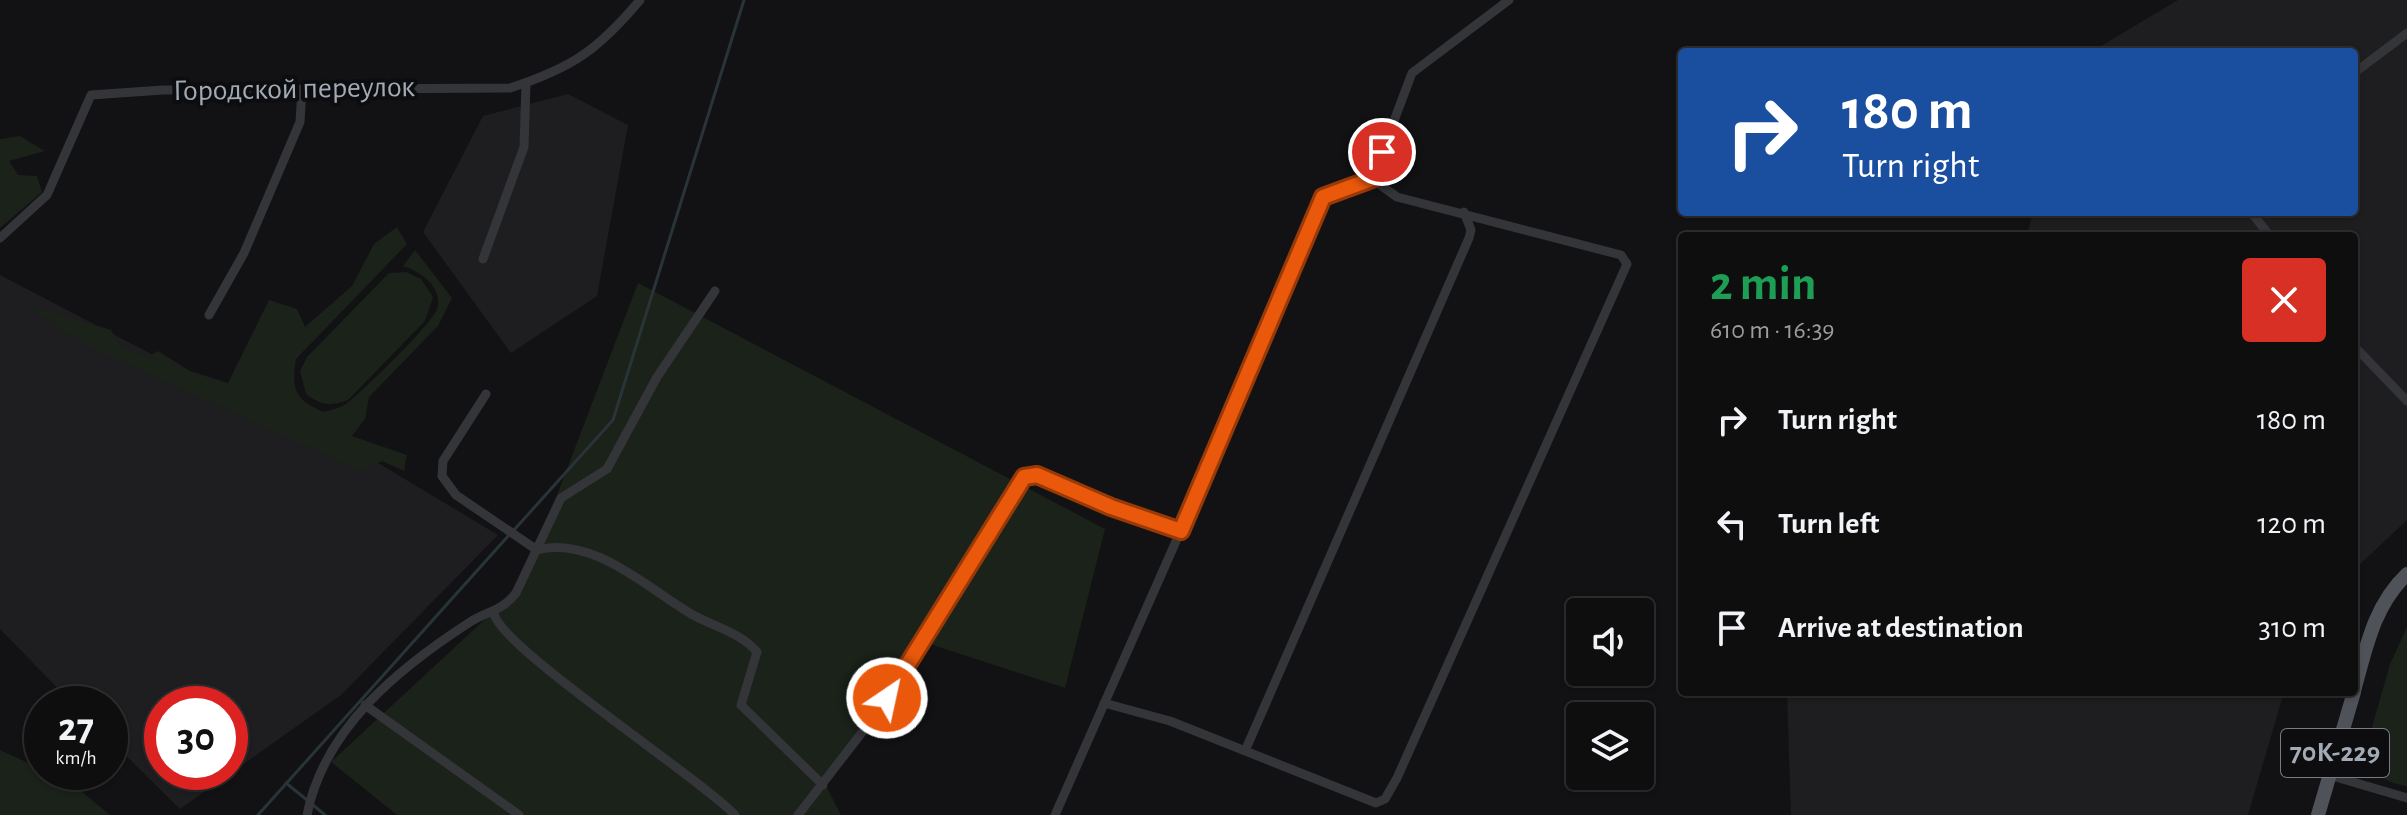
<!DOCTYPE html>
<html lang="en">
<head>
<meta charset="utf-8">
<style>
	body { margin:0; font-family:"Alegreya Sans",sans-serif; background:#1c1c1d; color:#f1f3f6; height:100vh; display:flex; flex-direction:column; font-size:30px; white-space:nowrap }
	* { box-sizing:border-box; margin:0 }
	p { font-size:26px; color:#9b9c9e }
	.icon { flex:none; width:44px; height:44px; fill:none; stroke:currentColor; stroke-width:2; stroke-linecap:round; stroke-linejoin:round }
	.map { position:relative; flex:1; overflow:hidden }
	.sheet { position:absolute; left:1678px; top:232px; width:680px; height:464px; display:flex; flex-direction:column; background:#0e0e0f; border-radius:8px; box-shadow:0 2px 6px #0004,0 0 0 2px #2e2e2f }
	.sheet>* { flex:none }
	.guide { position:absolute; left:1678px; top:48px; width:680px; height:168px; border-radius:8px; box-shadow:0 2px 6px #0004,0 0 0 2px #2e2e2f; background:#1a4fa0; color:#fff; overflow:hidden }
	.tools { position:absolute; left:1566px; top:598px; display:grid; gap:16px }
	.tools a { display:grid; place-items:center; width:88px; height:88px; border-radius:8px; background:#0e0e0f; box-shadow:0 2px 6px #0004,0 0 0 2px #2e2e2f; font-size:40px }
	.speed { position:absolute; left:24px; top:686px; display:flex; gap:16px; font-size:40px; font-weight:700; text-align:center }
	.speed>* { display:grid; place-content:center; width:104px; height:104px; border-radius:50%; background:#0e0e0f; box-shadow:0 2px 6px #0004,0 0 0 2px #2e2e2f; line-height:1 }
	.speed small { font-size:20px; font-weight:400 }
	.speed .limit { border:12px solid #d22; background:#fff; color:#111 }
	.pin { position:absolute; display:grid; place-items:center; width:68px; height:68px; color:#fff; margin:-34px; border:4px solid #fff; border-radius:50%; box-shadow:0 2px 8px #0007 }
	.me { position:absolute; width:88px; margin:-44px; rotate:34deg; stroke-linejoin:round; filter:drop-shadow(0 0 6px #0008) }
	.turn { display:flex; align-items:center; gap:28px; height:168px; padding:0 32px; font-size:36px }
	.turn .icon { width:104px; height:104px; stroke-width:2.5 }
	.turn b { display:block; font-size:56px; line-height:68px }
	.round { display:grid; place-items:center; flex:none; width:84px; height:84px; border-radius:8px; background:#1c1c1d }
	.head { display:flex; align-items:center; justify-content:space-between; height:136px; padding:0 32px }
	h1 { font-size:48px; font-weight:700; line-height:60px; color:#1e9e55 }
	ul { padding:0; list-style:none }
	li { display:flex; align-items:center; gap:24px; height:104px; padding:0 32px }
	li div { flex:1 }
	li b { display:block; font-size:30px }
	li em { font-style:normal }
	.map>svg:first-child { display:block }
	.built { fill:#1e1e21; fill-rule:evenodd }
	.green { fill:#1a221a }
	.lines { fill:none; stroke-linecap:round; stroke-linejoin:round }
	.stream { stroke:#283438; stroke-width:3 }
	.street { stroke:#333539; stroke-width:9 }
	.primary { stroke:#4f5258; stroke-width:14 }
	.route-casing { stroke:#983908; stroke-width:20 }
	.route { stroke:#ea580c; stroke-width:14 }
	.labels { text-anchor:middle; dominant-baseline:central; stroke-width:8; stroke-linejoin:round; paint-order:stroke }
	.shield { fill:#0d0d0f; stroke:#757c83; stroke-width:2 }
	.shield-label { font-size:28px; font-weight:bold; fill:#a2abb5 }
	.street-label { font-size:30px; fill:#a2abb5; stroke:#0d0d0f }
</style>
</head>
<body>
<div class="map">
<svg width="2407" height="815" viewBox="0 0 2407 815">
	<rect width="100%" height="100%" fill="#121214"/>
	<path class="built" d="M2178,0H2407V520L2354,570V236H2027L2033,212H2354V52H2091Z
		M568,94L628,125L597,296L511,353L423,232L483,116Z
		M0,275L180,369L373,460L498,535L341,695L180,809L110,740V704H73L0,629ZM162,704H230V772H162Z
		M1787,692H2284L2248,815H1791Z"/>
	<path class="green" d="M20,136L45,151L9,161L18,175L37,176L42,192L0,228V139Z
		M397,227L407,244L296,359C291,389 295,400 324,412C331,410 341,408 347,403C361,393 432,324 437,309C444,288 420,271 403,266L415,250L452,298L438,326L369,397L365,419L352,436L407,455L404,471L382,461L363,472L97,350L63,332L28,305L111,330L121,347L147,357L158,351L190,371L228,383L269,300L297,309L305,327L352,286L374,244Z
		M406,272L421,279L433,297L425,321L348,400C329,407 321,405 306,394L300,371L307,357L389,273Z
		M638,283L1105,529L1065,688L930,644L822,778L841,815H397L331,762L523,584Z
		M2407,627V786C2387,784 2376,774 2363,759L2390,664Z
		M0,750L70,782L110,815H0Z"/>
	<g class="lines">
		<path class="stream" d="M514,530L613,420L744,0
			M286,783L307,800
			M313,805L325,815
			M258,815L509,535"/>
		<path class="street" d="M2354,73L2407,33
			M2251,212L2270,236
			M0,238L47,195L91,95L163,90L510,88C572,68 598,50 640,0
			M483,259L524,147L526,83
			M209,315L244,253L300,122L302,89
			M2354,346L2407,401
			M486,394L443,461L442,476L456,495L537,550
			M537,550C593,535 648,589 693,615C715,627 741,633 757,652L741,705L823,785
			M494,613C497,645 700,778 735,815
			M1104,703L1170,721L1376,803L1385,799L1397,778L1627,264L1621,255L1397,197L1372,179
			M365,705L519,815
			M1245,751L1469,238L1471,230L1464,212
			M2329,775L2407,798
			M307,815C324,728 399,668 470,622C488,611 502,611 516,593L561,498L607,469L657,377L715,291
			M798,815L874,717L1024,477L1037,475L1111,507L1181,531
			M1055,815L1253,367L1323,197L1372,179L1412,73L1509,0"/>
		<path class="primary" d="M2354,691C2366,648 2374,605 2407,574
			M2318,815L2354,692"/>
	</g>
	<g class="lines">
		<g class="route-casing">
			<path id="route" d="M887,698L1024,477L1037,475L1111,507L1181,531L1323,197L1372,179L1382,152"/>
		</g>
		<use href="#route" class="route"/>
	</g>
	<g class="labels">
		<rect class="shield" x="2281" y="729" width="108" height="48" rx="6"/>
		<g class="shield-label">
			<text x="2335" y="753">70К-229</text>
		</g>
		<g class="street-label">
			<text transform="translate(294 89) rotate(-1)">Городской переулок</text>
		</g>
	</g>
</svg>
<div class="tools">
<a><svg class="icon" aria-label="sound" viewBox="0 0 24 24"><path d="M4 9h4l5-4v14l-5-4H4zM17 9q2 3 0 6"/></svg></a>
<a><svg class="icon" aria-label="layers" viewBox="0 0 24 24"><path d="M12 4l9 5-9 5-9-5zM3 14l9 5 9-5"/></svg></a>
</div>
<div class="speed"><div>27<small>km/h</small></div><div class="limit">30</div></div>
<div class="pin" style="left:1382px;top:152px;background:#d93025"><svg class="icon" aria-label="arrive" viewBox="0 0 24 24"><path d="M6 21V4h12l-3 4 3 4H6"/></svg></div>
<svg class="me" style="left:887px;top:698px" viewBox="-20 -20 40 40"><circle r="17" fill="#ea580c" stroke="#fff" stroke-width="3"/><path d="M0-11L8 9 0 5-8 9z" fill="#fff"/></svg>
<div class="guide">
<div class="turn"><svg class="icon" aria-label="right" viewBox="0 0 24 24"><path d="M7 20v-9h11M14 6l5 5-5 5"/></svg><div><b>180 m</b>Turn right</div></div>
</div>
<section class="sheet">
<div class="head"><div><h1>2 min</h1><p>610 m · 16:39</p></div><a class="round" style="background:#d93025;color:#fff"><svg class="icon" aria-label="close" viewBox="0 0 24 24"><path d="M6 6l12 12M18 6L6 18"/></svg></a></div>
<ul>
<li><svg class="icon" aria-label="right" viewBox="0 0 24 24"><path d="M7 20v-9h11M14 6l5 5-5 5"/></svg><div><b>Turn right</b></div><em>180 m</em></li>
<li><svg class="icon" aria-label="left" viewBox="0 0 24 24"><path d="M17 20v-9H6M10 6l-5 5 5 5"/></svg><div><b>Turn left</b></div><em>120 m</em></li>
<li><svg class="icon" aria-label="arrive" viewBox="0 0 24 24"><path d="M6 21V4h12l-3 4 3 4H6"/></svg><div><b>Arrive at destination</b></div><em>310 m</em></li>
</ul>
</section>
</div>
</body>
</html>
